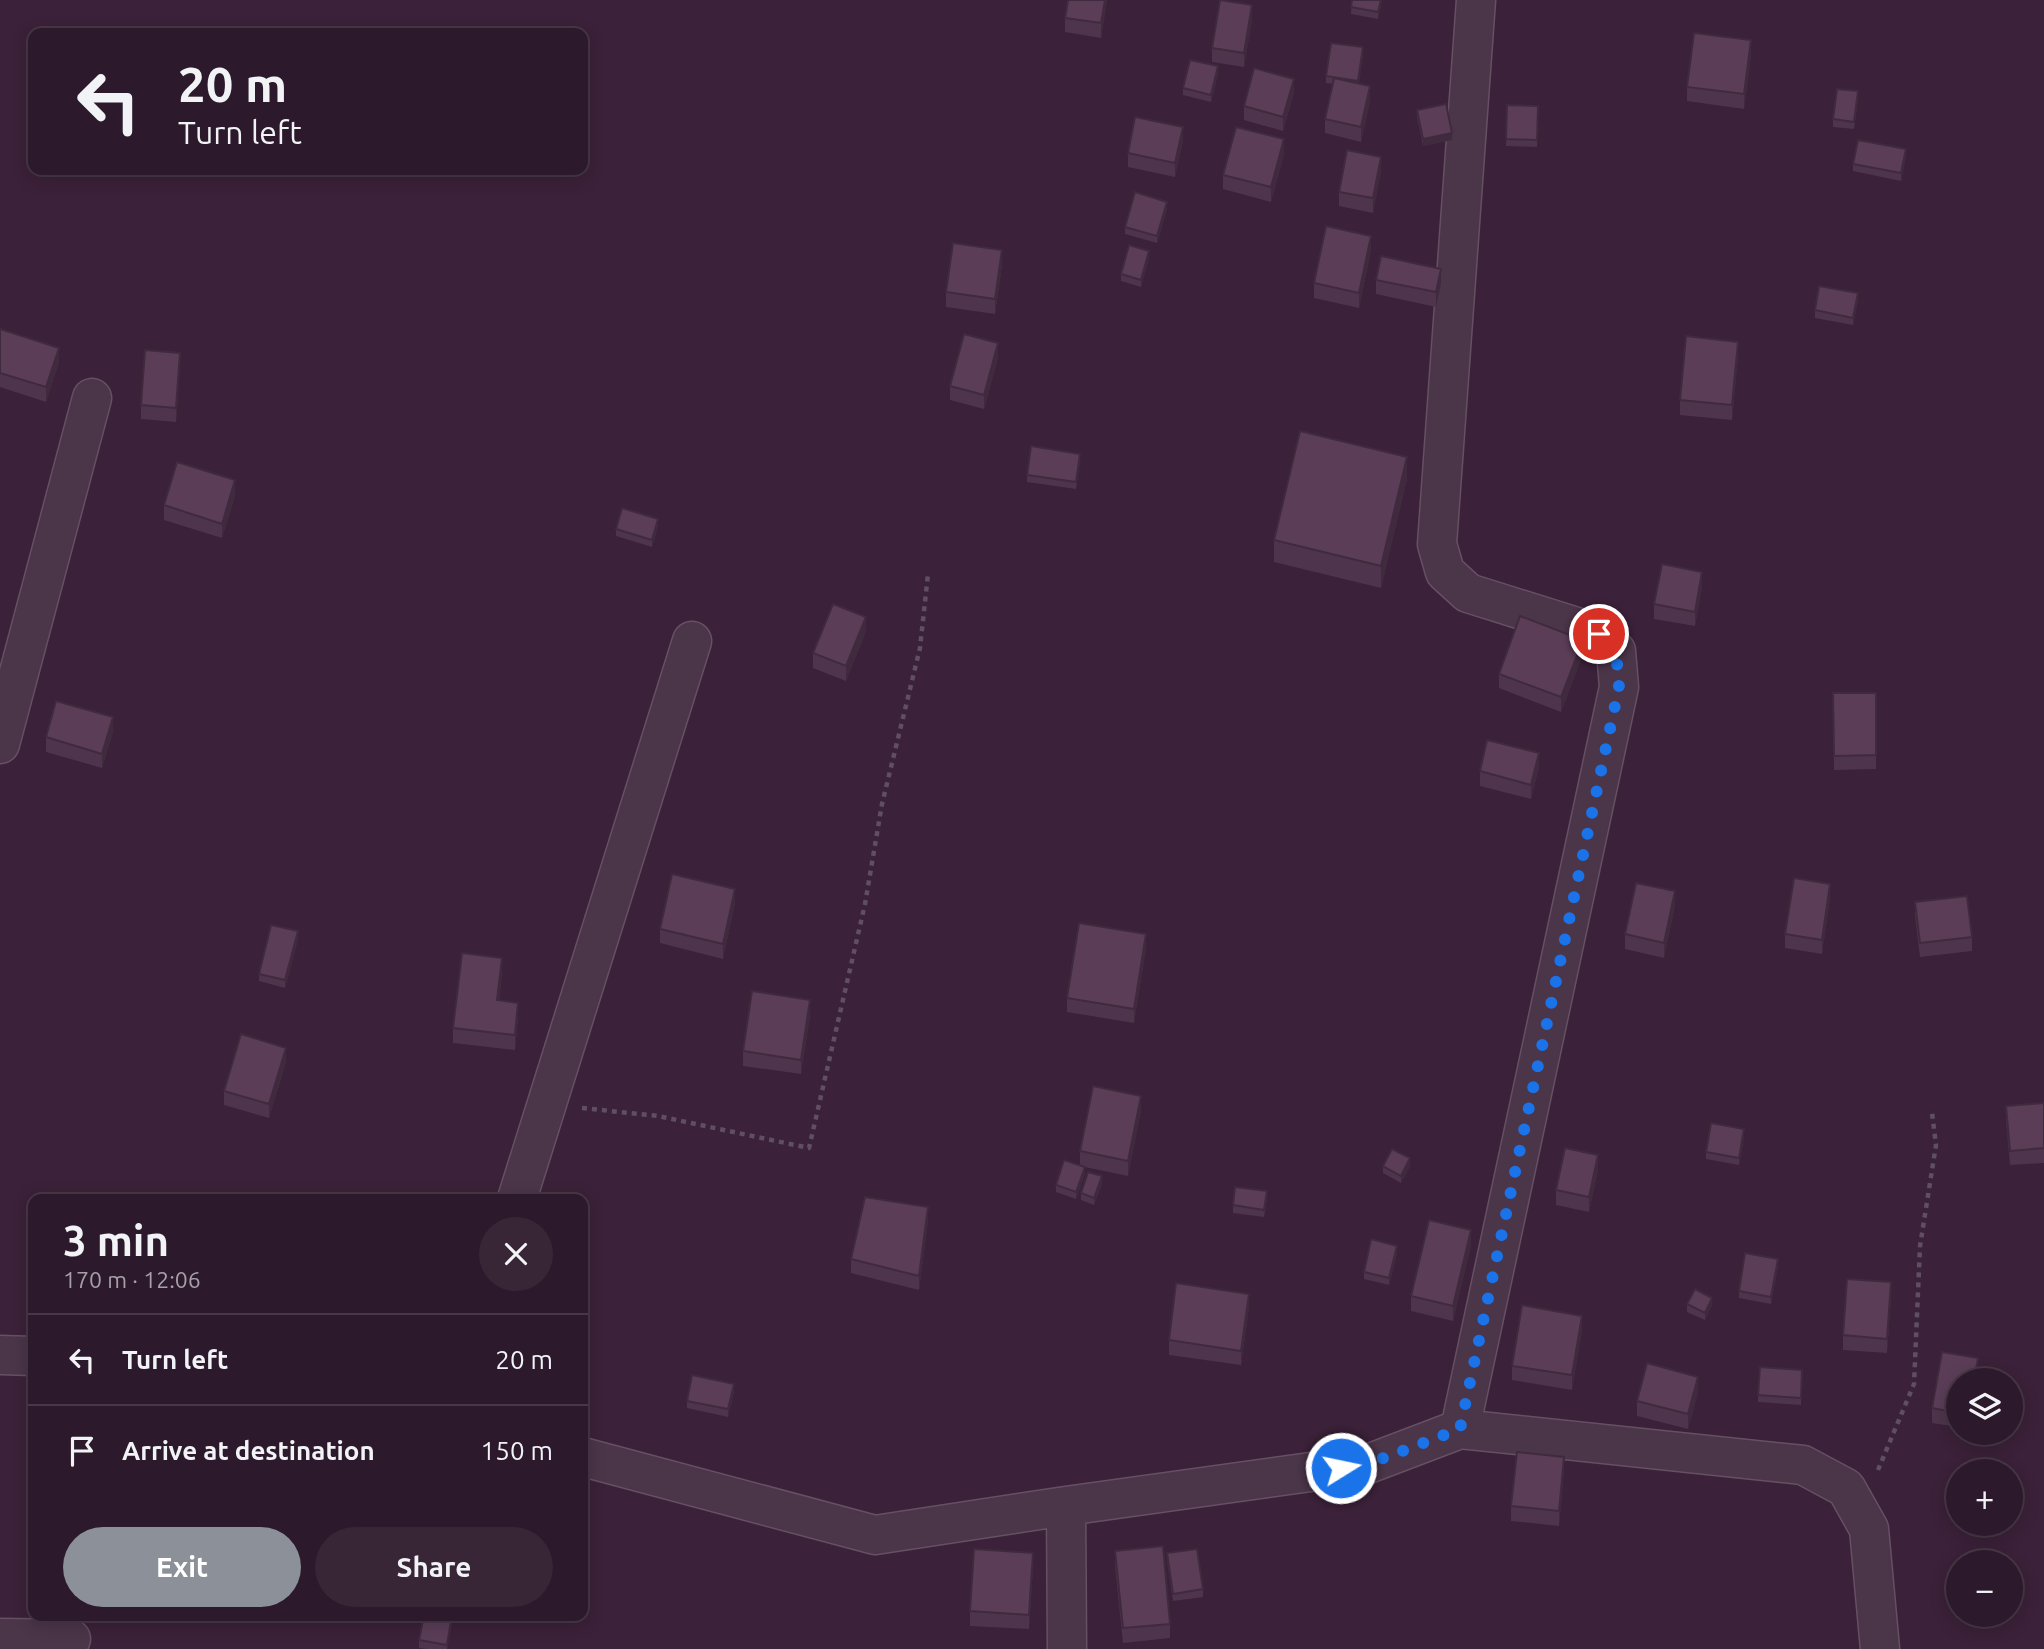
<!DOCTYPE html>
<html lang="en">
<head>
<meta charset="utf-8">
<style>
	body { margin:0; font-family:Ubuntu,sans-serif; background:#382637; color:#f1f3f6; height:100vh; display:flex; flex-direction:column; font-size:26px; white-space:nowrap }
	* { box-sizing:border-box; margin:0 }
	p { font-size:23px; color:#a6a0a9 }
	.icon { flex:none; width:38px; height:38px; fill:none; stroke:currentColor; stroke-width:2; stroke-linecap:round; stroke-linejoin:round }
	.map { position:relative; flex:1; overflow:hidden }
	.sheet { position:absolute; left:28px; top:1194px; width:560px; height:427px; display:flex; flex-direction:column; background:#2c192b; border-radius:14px; box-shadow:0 4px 18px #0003,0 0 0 2px #483847 }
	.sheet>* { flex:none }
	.hud { position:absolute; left:28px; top:28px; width:560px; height:147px; border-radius:14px; box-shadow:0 4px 18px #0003,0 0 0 2px #483847; background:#2c192b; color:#f1f3f6; overflow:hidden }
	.controls { position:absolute; left:1946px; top:1368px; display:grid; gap:14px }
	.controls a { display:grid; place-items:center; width:77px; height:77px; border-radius:50%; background:#2c192b; box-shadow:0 4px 18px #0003,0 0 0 2px #483847; font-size:35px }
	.pin { position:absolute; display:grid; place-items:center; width:60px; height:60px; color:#fff; margin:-30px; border:4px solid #fff; border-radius:50%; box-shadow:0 2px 7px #0007 }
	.me { position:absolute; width:77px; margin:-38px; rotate:80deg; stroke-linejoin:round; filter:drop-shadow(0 0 5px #0008) }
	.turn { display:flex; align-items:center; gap:24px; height:147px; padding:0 35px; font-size:32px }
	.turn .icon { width:91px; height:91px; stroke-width:2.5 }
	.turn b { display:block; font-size:49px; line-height:60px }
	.round { display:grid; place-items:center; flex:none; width:74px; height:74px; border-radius:37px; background:#382637 }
	.headline { display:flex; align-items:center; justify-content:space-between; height:119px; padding:0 35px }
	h1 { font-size:42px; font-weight:600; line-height:52px }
	.action { display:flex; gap:14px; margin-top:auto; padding:14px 35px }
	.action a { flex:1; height:80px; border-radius:42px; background:#8c9099; color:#fff; font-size:28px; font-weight:600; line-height:80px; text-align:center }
	.action a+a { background:#382637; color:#f1f3f6 }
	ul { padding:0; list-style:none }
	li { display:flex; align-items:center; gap:21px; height:91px; padding:0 35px; border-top:2px solid #483847 }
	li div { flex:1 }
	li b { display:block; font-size:26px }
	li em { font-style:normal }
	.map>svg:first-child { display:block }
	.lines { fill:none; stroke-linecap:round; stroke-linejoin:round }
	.minor-casing { stroke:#665064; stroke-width:41 }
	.path { stroke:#5e4f66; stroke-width:4.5; stroke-dasharray:5 5; stroke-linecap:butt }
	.minor { stroke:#4b3549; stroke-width:38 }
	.wall { fill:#4e344c }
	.shaded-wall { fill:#402b3e }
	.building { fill:#5b3d58; stroke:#402b3e; stroke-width:2 }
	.route { stroke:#1a73e8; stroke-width:12; stroke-dasharray:0 21.6 }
</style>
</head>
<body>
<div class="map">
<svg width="2044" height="1649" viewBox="0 0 2044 1649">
	<rect width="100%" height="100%" fill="#3b2139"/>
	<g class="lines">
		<g class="minor-casing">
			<path id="minor" d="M0,744L92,398
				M517,1199L692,641
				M0,1355L33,1356
				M1460,1429L1619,687L1616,651L1599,634L1468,593L1445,572L1437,544L1476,0
				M583,1457L875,1535L1066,1506L1368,1464L1460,1429L1803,1465L1846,1488L1869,1529L1880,1649
				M1066,1506L1067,1649
				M0,1638L71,1639"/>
		</g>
		<path class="path" d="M582,1108L658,1116L809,1148L865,904L882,804L920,648L928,574
			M1878,1470L1914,1384L1920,1246L1936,1145L1932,1113"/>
		<use href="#minor" class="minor"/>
	</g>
	<path class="wall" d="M1107,0L1101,38L1065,32V18Z
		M1352,0H1382L1378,19L1351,14Z
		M1252,20L1244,67L1212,62V48Z
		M1363,54L1359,83L1370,101L1361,142L1325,133V119L1333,84L1326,83V76Z
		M1751,55L1744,109L1687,101V87Z
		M1218,74L1211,102L1183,95V88Z
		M1294,93L1283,131L1244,120V106Z
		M1858,99L1854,129L1833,127V119Z
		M1507,105L1538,106L1537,147L1506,146Z
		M1417,110L1452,140L1423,146L1417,117Z
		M1183,141L1175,177L1128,167V153Z
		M1284,154L1271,202L1223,189V175Z
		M1906,156L1901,181L1853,171V164Z
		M1381,171L1373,213L1339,206V192Z
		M1167,209L1157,243L1125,234V227Z
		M1371,250L1359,308L1314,298V283Z
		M1149,258L1141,287L1121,281V274Z
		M1002,265L995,314L946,307V292Z
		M1376,280L1441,283L1436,307L1376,294Z
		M1858,300L1853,325L1815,318V310Z
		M0,329L59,362L46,402L0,387Z
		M1738,356L1732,420L1680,415V400Z
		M998,358L984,409L950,400V386Z
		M180,367L176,422L141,419V405Z
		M1080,461L1076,489L1027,482V475Z
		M1407,479L1381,588L1274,562V540Z
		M235,495L222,538L164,520V505Z
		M658,526L652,547L616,536V529Z
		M1702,587L1695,626L1654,619V604Z
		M866,631L846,681L813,668V653Z
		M1583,654L1561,712L1499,688V674Z
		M1833,693H1876V769L1834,770Z
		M113,732L102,768L46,752V737Z
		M1539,767L1531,799L1480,786V771Z
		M1830,898L1822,954L1785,948V934Z
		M1915,902L1972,937V951L1920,957L1915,916Z
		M735,903L723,959L660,943V929Z
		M1675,905L1664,958L1625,949V934Z
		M298,939L285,988L259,981V974Z
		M1146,948L1134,1023L1067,1012V998Z
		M502,972L499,1001L518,1017L515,1050L453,1043V1028Z
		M810,1015L801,1074L743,1066V1051Z
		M286,1062L269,1118L224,1105V1091Z
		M2044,1103V1163L2010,1165L2006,1121V1106Z
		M1141,1110L1128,1176L1085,1167V1174L1076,1199L1056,1192V1185L1080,1165V1151Z
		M1744,1137L1739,1165L1706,1159V1152Z
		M1383,1166H1410L1401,1183L1383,1173Z
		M1598,1170L1589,1212L1556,1205V1190Z
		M1102,1184L1094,1205L1081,1200V1193Z
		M1267,1199L1264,1217L1233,1213V1205Z
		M928,1221L919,1290L851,1273V1259Z
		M1471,1245L1453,1321L1411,1311V1296Z
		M1397,1253L1389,1285L1364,1279V1272Z
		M1778,1266L1771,1304L1739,1298V1291Z
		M1891,1297L1887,1353L1843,1350V1335Z
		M1687,1304L1712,1305L1705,1320L1687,1312Z
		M1249,1308L1241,1365L1169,1355V1340Z
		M1582,1330L1572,1390L1512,1380V1366Z
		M1942,1352L1978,1358V1372L1977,1381H1958V1427L1932,1423V1408Z
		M1802,1370L1801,1405L1758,1402V1395Z
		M734,1391L728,1417L687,1408V1401Z
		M1698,1392L1688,1429L1637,1416V1401Z
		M1564,1471L1559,1526L1511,1521V1506Z
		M1115,1551L1170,1624V1638L1123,1643L1115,1566Z
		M1167,1553L1203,1589V1597L1173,1601L1167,1561Z
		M1033,1567L1029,1629L970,1626V1611Z
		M453,1615L447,1649H427L419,1648V1640Z"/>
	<path class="shaded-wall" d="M1105,0H1107L1101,38V23Z
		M1381,0H1382L1378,19V12Z
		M1252,5V20L1244,67V53Z
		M1751,40V55L1744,109V94Z
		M1363,47V54L1358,88V81Z
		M1218,66V74L1211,102V95Z
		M1294,79V93L1283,131V117Z
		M1370,86V101L1361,142V127Z
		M1183,127V141L1175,177V163Z
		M1452,133V140L1423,146V139Z
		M1284,139V154L1271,202V187Z
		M1906,149V156L1901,181V173Z
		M1381,157V171L1373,213V198Z
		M1167,202V209L1157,243V236Z
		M1371,236V250L1359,308V293Z
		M1002,250V265L995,314V299Z
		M1149,251V258L1141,287V280Z
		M1441,269V283L1436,307V292Z
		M1858,293V300L1853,325V318Z
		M1738,342V356L1732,420V405Z
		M998,343V358L984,409V395Z
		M59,348V362L46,402V387Z
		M180,353V367L176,422V408Z
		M1407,457V479L1381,588V566Z
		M235,480V495L222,538V524Z
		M658,519V526L652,547V540Z
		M1702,572V587L1695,626V612Z
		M866,617V631L846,681V666Z
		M1583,640V654L1561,712V697Z
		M113,717V732L102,768V754Z
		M1539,753V767L1531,799V785Z
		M1830,884V898L1822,954V940Z
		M735,889V903L723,959V944Z
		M1675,891V905L1664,958V943Z
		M298,931V939L285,988V980Z
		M1146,934V948L1134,1023V1009Z
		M502,958V972L497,1015V1000Z
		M810,1000V1015L801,1074V1060Z
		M518,1003V1017L515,1050V1035Z
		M286,1048V1062L269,1118V1104Z
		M1141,1096V1110L1128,1176V1161Z
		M1744,1129V1137L1739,1165V1158Z
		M1598,1155V1170L1589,1212V1197Z
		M1410,1158V1166L1401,1183V1176Z
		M1085,1167V1174L1076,1199V1192Z
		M1102,1176V1184L1094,1205V1198Z
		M928,1207V1221L919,1290V1276Z
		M1471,1230V1245L1453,1321V1306Z
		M1397,1246V1253L1389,1285V1278Z
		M1778,1259V1266L1771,1304V1297Z
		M1891,1282V1297L1887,1353V1339Z
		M1249,1294V1308L1241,1365V1351Z
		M1712,1298V1305L1705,1320V1313Z
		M1582,1316V1330L1572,1390V1375Z
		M1978,1358V1372L1977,1381H1974Z
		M1698,1377V1392L1688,1429V1414Z
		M734,1384V1391L728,1417V1409Z
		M1564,1457V1471L1559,1526V1511Z
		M1033,1553V1567L1029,1629V1615Z
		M452,1615L453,1619L447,1649V1645Z"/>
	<path class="building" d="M1068,0H1105L1101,23L1065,18Z
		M1220,0L1252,5L1244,53L1212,48Z
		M1352,0H1381L1378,12L1351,7Z
		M1694,33L1751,40L1744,94L1687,87Z
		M1331,43L1363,47L1358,81L1326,76Z
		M1190,60L1218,66L1211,95L1183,88Z
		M1254,68L1294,79L1283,117L1244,106Z
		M1334,78L1370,86L1361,127L1325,119Z
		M1837,89L1858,91L1854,122L1833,119Z
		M1446,104L1452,133L1423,139L1417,110Z
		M1507,105L1538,106L1537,140L1506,139Z
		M1135,117L1183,127L1175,163L1128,153Z
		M1236,127L1284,139L1271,187L1223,175Z
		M1858,140L1906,149L1901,173L1853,164Z
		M1347,150L1381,157L1373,198L1339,192Z
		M1135,192L1167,202L1157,236L1125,227Z
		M1326,226L1371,236L1359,293L1314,283Z
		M953,243L1002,250L995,299L946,292Z
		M1129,245L1149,251L1141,280L1121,274Z
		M1381,256L1441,269L1436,292L1376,280Z
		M1819,286L1858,293L1853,318L1815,310Z
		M0,329L59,348L46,387L0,373Z
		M964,334L998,343L984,395L950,386Z
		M1686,336L1738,342L1732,405L1680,400Z
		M145,350L180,353L176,408L141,405Z
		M1300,431L1407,457L1381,566L1274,540Z
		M1031,446L1080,454L1076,482L1027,475Z
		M177,462L235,480L222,524L164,505Z
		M622,508L658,519L652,540L616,529Z
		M1662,564L1702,572L1695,612L1654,604Z
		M833,604L866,617L846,666L813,653Z
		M1520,616L1583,640L1561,697L1499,674Z
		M1833,693H1876V755L1834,756Z
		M56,701L113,717L102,754L46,737Z
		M1487,740L1539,753L1531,785L1480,771Z
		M672,874L735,889L723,944L660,929Z
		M1794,878L1830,884L1822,940L1785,934Z
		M1636,883L1675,891L1664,943L1625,934Z
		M1967,896L1972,937L1920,943L1915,902Z
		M1079,923L1146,934L1134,1009L1067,998Z
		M271,925L298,931L285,980L259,974Z
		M462,953L502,958L497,1000L518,1003L515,1035L453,1028Z
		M752,991L810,1000L801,1060L743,1051Z
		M241,1034L286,1048L269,1104L224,1091Z
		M1093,1086L1141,1096L1128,1161L1080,1151Z
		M2044,1103V1148L2010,1151L2006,1106Z
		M1711,1123L1744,1129L1739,1158L1706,1152Z
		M1565,1148L1598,1155L1589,1197L1556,1190Z
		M1392,1149L1410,1158L1401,1176L1383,1166Z
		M1064,1160L1085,1167L1076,1192L1056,1185Z
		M1088,1172L1102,1176L1094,1198L1081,1193Z
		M1235,1187L1267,1191L1264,1210L1233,1205Z
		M865,1197L928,1207L919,1276L851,1259Z
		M1429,1220L1471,1230L1453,1306L1411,1296Z
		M1371,1239L1397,1246L1389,1278L1364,1272Z
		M1745,1253L1778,1259L1771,1297L1739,1291Z
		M1847,1279L1891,1282L1887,1339L1843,1335Z
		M1176,1283L1249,1294L1241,1351L1169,1340Z
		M1695,1289L1712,1298L1705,1313L1687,1304Z
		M1522,1305L1582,1316L1572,1375L1512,1366Z
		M1942,1352L1978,1358L1974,1381H1958V1413L1932,1408Z
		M1647,1363L1698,1377L1688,1414L1637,1401Z
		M1760,1367L1802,1370L1801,1398L1758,1395Z
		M692,1375L734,1384L728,1409L687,1401Z
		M1517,1452L1564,1457L1559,1511L1511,1506Z
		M1163,1546L1170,1624L1123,1628L1115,1551Z
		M974,1549L1033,1553L1029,1615L970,1611Z
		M1197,1549L1203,1589L1173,1594L1167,1553Z
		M424,1615H452L447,1645L419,1640Z"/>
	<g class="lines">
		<path class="route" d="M1341,1468L1368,1464L1460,1429L1619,687L1616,651L1599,634"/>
	</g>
</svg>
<div class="controls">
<a><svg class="icon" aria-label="layers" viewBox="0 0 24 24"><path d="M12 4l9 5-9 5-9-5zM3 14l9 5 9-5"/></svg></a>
<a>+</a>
<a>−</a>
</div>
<div class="pin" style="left:1599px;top:634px;background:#d93025"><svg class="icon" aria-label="arrive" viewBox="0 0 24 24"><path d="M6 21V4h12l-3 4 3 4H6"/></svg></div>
<svg class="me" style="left:1341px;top:1468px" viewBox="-20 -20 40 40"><circle r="17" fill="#1a73e8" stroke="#fff" stroke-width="3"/><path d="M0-11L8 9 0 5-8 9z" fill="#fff"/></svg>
<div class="hud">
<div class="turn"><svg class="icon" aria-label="left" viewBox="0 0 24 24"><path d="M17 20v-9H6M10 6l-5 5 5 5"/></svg><div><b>20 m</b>Turn left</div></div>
</div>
<section class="sheet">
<div class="headline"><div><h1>3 min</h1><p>170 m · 12:06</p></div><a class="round"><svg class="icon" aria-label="close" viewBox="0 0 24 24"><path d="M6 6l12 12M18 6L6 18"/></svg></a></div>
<ul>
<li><svg class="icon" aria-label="left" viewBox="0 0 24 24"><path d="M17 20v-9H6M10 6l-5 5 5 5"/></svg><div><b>Turn left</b></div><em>20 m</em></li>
<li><svg class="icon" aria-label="arrive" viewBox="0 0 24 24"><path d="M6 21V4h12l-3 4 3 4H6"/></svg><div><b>Arrive at destination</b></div><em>150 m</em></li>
</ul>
<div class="action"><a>Exit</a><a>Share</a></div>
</section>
</div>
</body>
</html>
